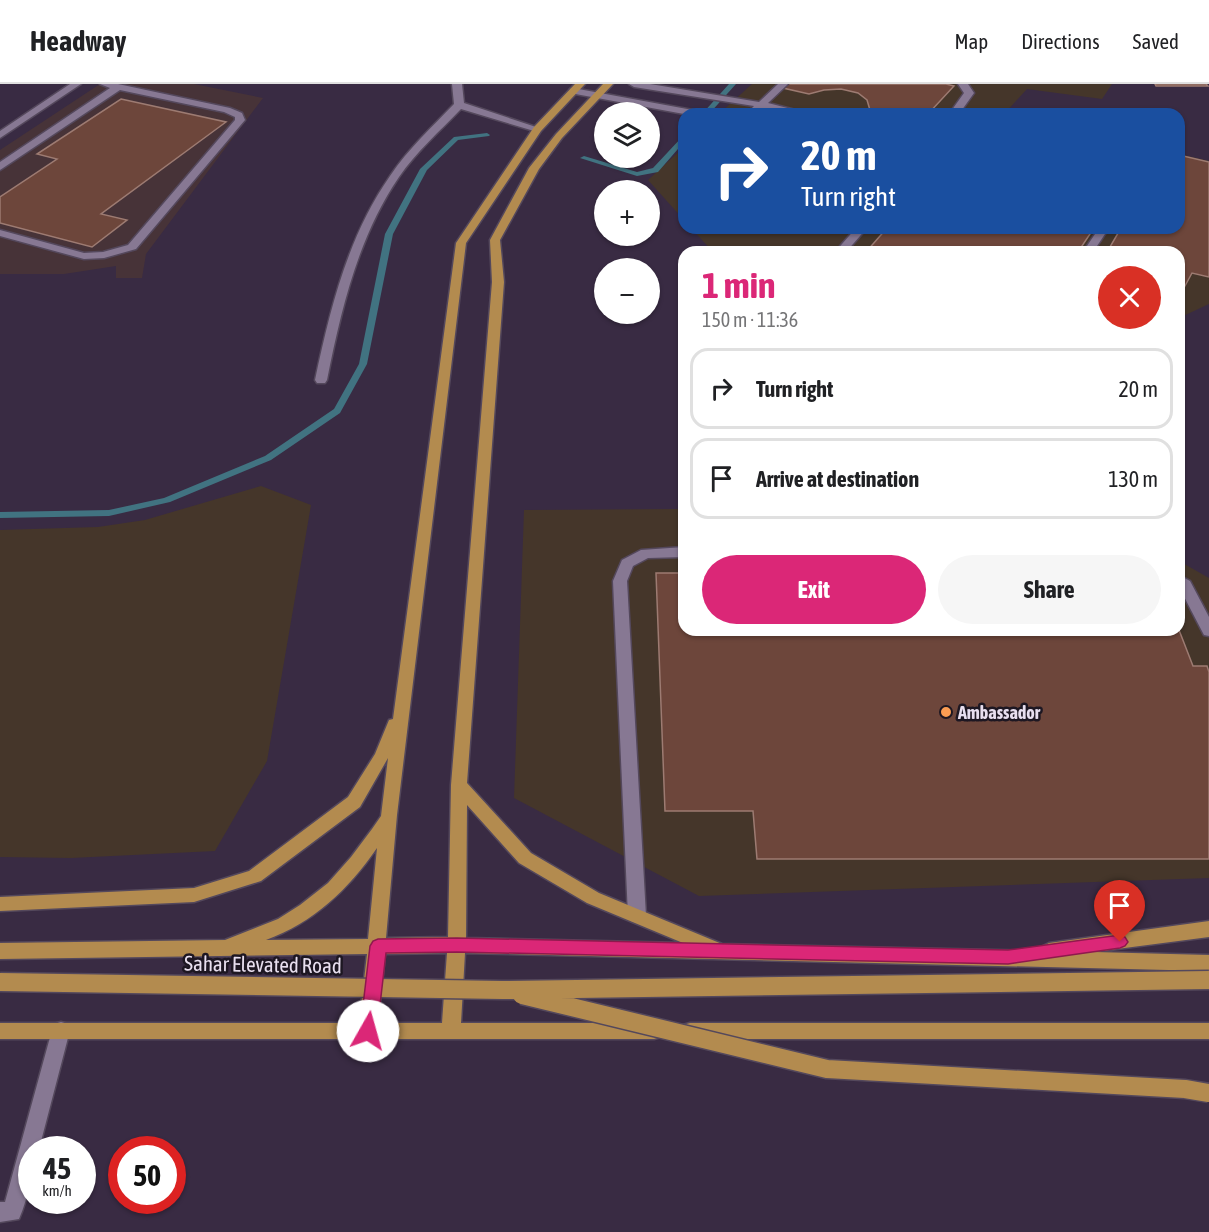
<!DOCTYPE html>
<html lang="en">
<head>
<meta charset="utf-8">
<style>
	body { margin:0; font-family:"Asap Condensed",sans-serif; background:#f6f6f6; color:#202124; height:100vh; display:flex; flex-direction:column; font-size:22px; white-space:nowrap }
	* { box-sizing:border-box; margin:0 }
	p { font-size:20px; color:#757577 }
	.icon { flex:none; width:33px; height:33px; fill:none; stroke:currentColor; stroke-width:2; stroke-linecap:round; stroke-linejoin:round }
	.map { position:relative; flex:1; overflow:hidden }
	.side { position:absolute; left:678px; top:162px; width:507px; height:390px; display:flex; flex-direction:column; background:#fff; border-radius:18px; box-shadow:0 2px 4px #0004 }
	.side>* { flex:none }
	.guide { position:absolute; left:678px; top:24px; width:507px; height:126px; border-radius:18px; box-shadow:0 2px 4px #0004; background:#1a4fa0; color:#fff; overflow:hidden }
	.buttons { position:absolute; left:594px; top:18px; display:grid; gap:12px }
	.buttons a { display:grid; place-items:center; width:66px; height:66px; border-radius:50%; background:#fff; box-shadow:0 2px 4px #0004; font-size:30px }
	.speed { position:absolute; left:18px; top:1052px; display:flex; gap:12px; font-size:30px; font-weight:700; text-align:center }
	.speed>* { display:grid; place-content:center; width:78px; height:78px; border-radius:50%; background:#fff; box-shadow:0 2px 4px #0004; line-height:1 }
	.speed small { font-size:15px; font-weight:400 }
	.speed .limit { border:9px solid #d22; background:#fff; color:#111 }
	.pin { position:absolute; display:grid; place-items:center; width:51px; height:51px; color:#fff; margin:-62px -26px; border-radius:50% 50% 50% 0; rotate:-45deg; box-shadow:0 0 6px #0007 }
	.pin .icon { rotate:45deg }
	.me { position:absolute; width:66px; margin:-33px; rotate:7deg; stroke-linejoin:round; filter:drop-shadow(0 0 4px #0008) }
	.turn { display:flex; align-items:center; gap:21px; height:126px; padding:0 24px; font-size:27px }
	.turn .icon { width:78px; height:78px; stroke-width:2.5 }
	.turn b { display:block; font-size:42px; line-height:51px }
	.round { display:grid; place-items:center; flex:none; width:63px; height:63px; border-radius:32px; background:#f6f6f6 }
	.head { display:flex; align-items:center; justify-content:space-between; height:102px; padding:0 24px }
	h1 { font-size:36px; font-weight:700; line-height:45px; color:#db2777 }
	.button { display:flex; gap:12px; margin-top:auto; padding:12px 24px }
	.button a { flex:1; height:69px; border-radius:36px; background:#db2777; color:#fff; font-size:24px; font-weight:700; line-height:69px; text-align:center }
	.button a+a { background:#f6f6f6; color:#202124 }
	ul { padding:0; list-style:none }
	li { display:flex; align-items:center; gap:18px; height:81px; margin:0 12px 9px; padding:0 12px; border:3px solid #e0e0e0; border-radius:18px }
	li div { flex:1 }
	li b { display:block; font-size:22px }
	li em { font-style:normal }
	header { display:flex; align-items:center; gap:36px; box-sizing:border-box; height:84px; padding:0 30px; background:#fff; border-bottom:2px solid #e0e0e0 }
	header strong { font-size:28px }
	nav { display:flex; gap:33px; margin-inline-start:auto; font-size:21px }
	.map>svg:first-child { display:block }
	.commercial { fill:#45362a }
	.industrial { fill:#473338 }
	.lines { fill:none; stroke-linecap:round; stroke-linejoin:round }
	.stream { fill:#417381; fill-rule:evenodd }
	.building { fill:#6d463b; stroke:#9d7b72; stroke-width:1.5 }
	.minor-casing { stroke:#54485c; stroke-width:3 }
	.major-casing { stroke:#54485c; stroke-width:3 }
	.minor { fill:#877893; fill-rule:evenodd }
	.major { fill:#b38b4f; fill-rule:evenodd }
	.major-bridge-casing { stroke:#54485c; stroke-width:21; stroke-linecap:butt }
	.major-bridge { stroke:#b38b4f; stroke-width:18 }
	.route { fill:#db2777; stroke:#8e194d; stroke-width:1.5 }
	.poi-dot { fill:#fc9d53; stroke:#1d1722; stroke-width:2 }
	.labels { text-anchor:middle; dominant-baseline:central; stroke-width:5; stroke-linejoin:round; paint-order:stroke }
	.poi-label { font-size:18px; font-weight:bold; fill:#e8dfef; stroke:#1d1722; text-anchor:start }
	.near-street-label { font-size:21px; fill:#e8dfef; stroke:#1d1722 }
</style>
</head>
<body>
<header>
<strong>Headway</strong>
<nav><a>Map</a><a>Directions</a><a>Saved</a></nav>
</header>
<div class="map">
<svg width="1209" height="1148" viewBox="0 0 1209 1148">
	<rect width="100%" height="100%" fill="#392b43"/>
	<path class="commercial" d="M752,0H1112L1102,15L1027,5L1006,28L1014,30H719Z
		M684,63V136L648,96Z
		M1179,70L1209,77V220L1179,234V168H713L691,144H1179Z
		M261,402L311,421L267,677L215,767L71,774L0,773V446L98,443L145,436Z
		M684,425V546H1179V477L1209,494V794L699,812L514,714L524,426Z"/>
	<path class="industrial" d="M100,0H194L263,14L146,170L142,194H116V182L64,190H0V66Z"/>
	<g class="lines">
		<path class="stream" d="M729,0H736L709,30H702Z
			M487,49L490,51L489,52L458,56L427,86L393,150L367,280L340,329L271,376L170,418L109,432L0,434V428L109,426L164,414L265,372L334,325L359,280L385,150L420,85L454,53Z
			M684,52V58L658,88L637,92L580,74L584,72L637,88L653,84L682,53Z"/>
	</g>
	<path class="building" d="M788,0H946L954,2L928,30H887L870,26L867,16L858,9L841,5L824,6L809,10L783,4Z
		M1155,0H1206L1208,2H1156Z
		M121,15L226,38L101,130L127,136L92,163L0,139V113L57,75L37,70Z
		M1179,71L1209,78V193L1192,189L1179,213V168H1107L1121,144H1179Z
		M887,144H1094L1078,168H866Z
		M656,489H684V546H1179L1193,582H1207L1209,588V775H757L753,727H665Z"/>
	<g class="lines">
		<g class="minor-casing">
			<path id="minor" d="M70,0H81L0,54V47Z
				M100,0H118L230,24L242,29L245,36L136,165L104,174L84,175L0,152V146L84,169L103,168L128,161L235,36V33L224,28L120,6L0,86V78L110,4Z
				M452,0H462L464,19L542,45L534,47L461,25C440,47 416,68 399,93C358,153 341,226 327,296L325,299H317L315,296C330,225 348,152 390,92C408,65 432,43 454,20Z
				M629,0H650L759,18L778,0H788L768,19L811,30H793L763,24L757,30H746L754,22L634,3Z
				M958,0H968L974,9L959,30H949L964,9Z
				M573,4L698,27L703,30H684L570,9V5Z
				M856,144H867L846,168H835Z
				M1099,144H1109L1093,168H1083Z
				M684,463V473L648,474L633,482L627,497L646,832L643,837L637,839L631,837L628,832L613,497L622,476L641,466Z
				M1179,491L1190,497L1209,533V552L1204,551L1179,503Z
				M61,938L68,940L70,946L39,1065H32C32,1090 29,1112 19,1135L0,1138V1118H5L52,946L54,940Z"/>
		</g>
		<g class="major-casing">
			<path id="major" d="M575,0H585L541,47L466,159L397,731L386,854L448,853L451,701L492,198L490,156L529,84L556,50L603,0H613L562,54L539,85L500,156L504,198L467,699L531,769L599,809L722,860L1040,867L1043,862L1049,859L1209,837V853L1094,868L1209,871V887L465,869L461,939H654L661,941L663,947L661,953L654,955H0V939H359L367,870L0,875V859L225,856L278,835L300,821L328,799L351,773L372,745L381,732L388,674L360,723L261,797L194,818L0,827V813L194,804L249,787L348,713L375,670L389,636L393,635L456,159L534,43ZM467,721L519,779L587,819L683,859L466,854ZM377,764L368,855L266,856C313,839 349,805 377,764ZM447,869L442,939H378L385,870Z
				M690,939H1209V955H690L683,953L681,947L683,941Z"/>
		</g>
		<use href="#minor" class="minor"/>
		<use href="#major" class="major"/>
		<g class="major-bridge-casing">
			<path id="major-bridge" d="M0,898L502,906L1209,896
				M522,911L827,985L1185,1005L1209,1009"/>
		</g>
		<use href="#major-bridge" class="major-bridge"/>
	</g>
	<path class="route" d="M1120,851L1125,853L1128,858L1125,862L1120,864L1008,880L457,868L386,869L377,947L374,952L368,955L362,952L360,947L370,862L373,857L378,855L457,854L1008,866Z"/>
	<circle class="poi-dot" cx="946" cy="628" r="6"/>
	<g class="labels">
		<g class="poi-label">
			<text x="958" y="628">Ambassador</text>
		</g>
		<g class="near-street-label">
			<text transform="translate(263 880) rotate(1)">Sahar Elevated Road</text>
		</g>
	</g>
</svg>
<div class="buttons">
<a><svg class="icon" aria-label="layers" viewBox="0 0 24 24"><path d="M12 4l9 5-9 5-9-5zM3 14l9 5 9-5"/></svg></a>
<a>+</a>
<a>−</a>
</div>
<div class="speed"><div>45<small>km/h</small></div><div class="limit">50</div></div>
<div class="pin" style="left:1120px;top:858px;background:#d93025"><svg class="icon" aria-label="arrive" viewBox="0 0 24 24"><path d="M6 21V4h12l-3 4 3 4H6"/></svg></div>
<svg class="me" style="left:368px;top:947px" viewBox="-20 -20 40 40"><circle r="19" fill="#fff"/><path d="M0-13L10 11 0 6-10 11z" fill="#db2777"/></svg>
<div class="guide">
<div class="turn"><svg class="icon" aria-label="right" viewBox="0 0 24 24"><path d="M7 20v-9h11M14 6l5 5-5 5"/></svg><div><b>20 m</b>Turn right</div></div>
</div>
<section class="side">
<div class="head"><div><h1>1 min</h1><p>150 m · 11:36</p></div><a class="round" style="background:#d93025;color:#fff"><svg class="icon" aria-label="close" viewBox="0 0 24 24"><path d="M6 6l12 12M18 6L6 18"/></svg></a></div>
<ul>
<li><svg class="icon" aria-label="right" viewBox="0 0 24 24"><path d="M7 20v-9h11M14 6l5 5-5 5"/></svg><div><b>Turn right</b></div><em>20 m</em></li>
<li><svg class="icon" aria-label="arrive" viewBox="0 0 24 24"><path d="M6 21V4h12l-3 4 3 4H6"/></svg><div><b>Arrive at destination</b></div><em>130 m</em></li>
</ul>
<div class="button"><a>Exit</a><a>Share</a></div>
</section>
</div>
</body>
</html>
